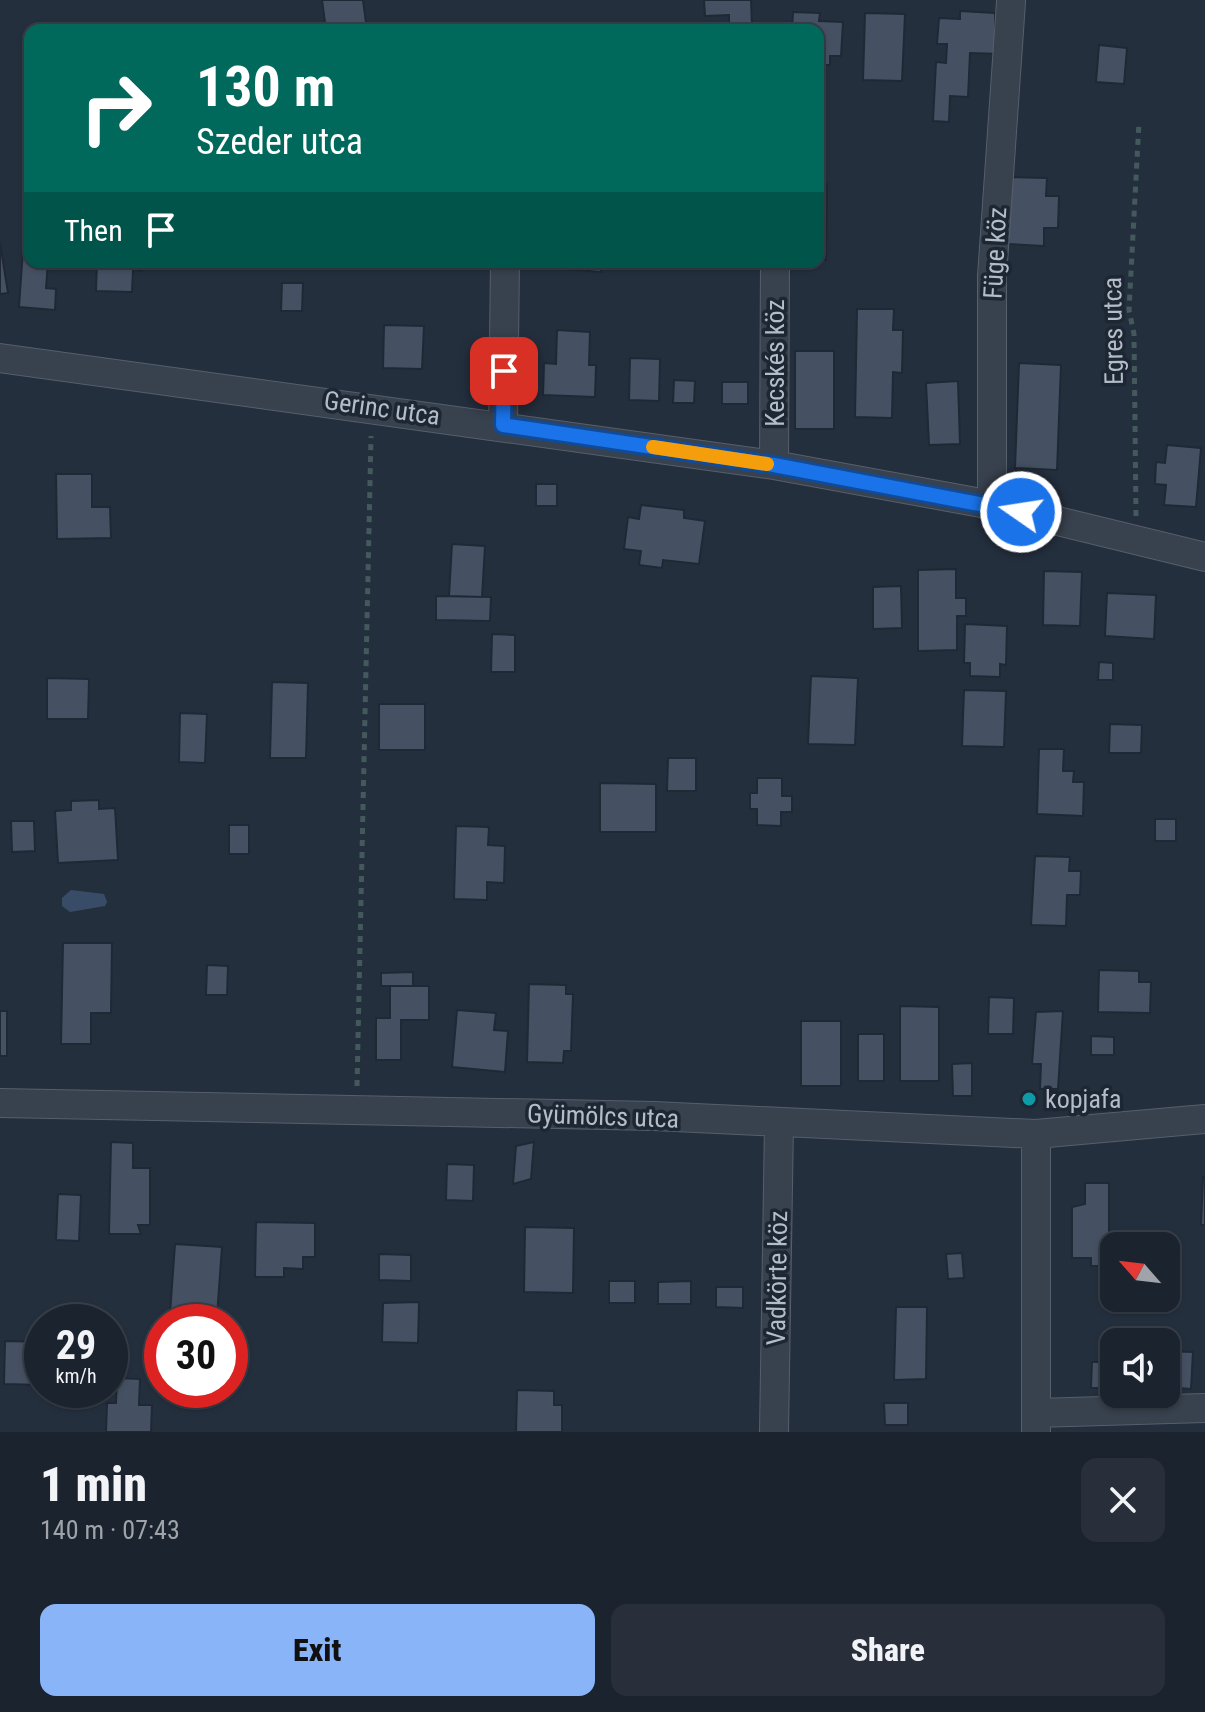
<!DOCTYPE html>
<html lang="en">
<head>
<meta charset="utf-8">
<style>
	body { margin:0; font-family:"Roboto Condensed",sans-serif; background:#282f3a; color:#f1f3f6; height:100vh; display:flex; flex-direction:column; font-size:30px; white-space:nowrap }
	* { box-sizing:border-box; margin:0 }
	p { font-size:26px; color:#a0a4aa }
	.icon { flex:none; width:44px; height:44px; fill:none; stroke:currentColor; stroke-width:2; stroke-linecap:round; stroke-linejoin:round }
	.map { position:relative; height:1432px; overflow:hidden }
	.panel { display:flex; flex-direction:column; background:#1b232e; flex:1 }
	.panel>* { flex:none }
	.top-card { position:absolute; left:24px; top:24px; width:800px; height:244px; border-radius:16px; box-shadow:0 2px 6px #0004,0 0 0 2px #39404a; background:#00695c; color:#fff; overflow:hidden }
	.needle { width:52px; rotate:298deg }
	.fabs { position:absolute; left:1100px; top:1232px; display:grid; gap:16px }
	.fabs a { display:grid; place-items:center; width:80px; height:80px; border-radius:16px; background:#1b232e; box-shadow:0 2px 6px #0004,0 0 0 2px #39404a; font-size:40px }
	.speed { position:absolute; left:24px; top:1304px; display:flex; gap:16px; font-size:40px; font-weight:700; text-align:center }
	.speed>* { display:grid; place-content:center; width:104px; height:104px; border-radius:50%; background:#1b232e; box-shadow:0 2px 6px #0004,0 0 0 2px #39404a; line-height:1 }
	.speed small { font-size:20px; font-weight:400 }
	.speed .limit { border:12px solid #d22; background:#fff; color:#111 }
	.pin { position:absolute; display:grid; place-items:center; width:68px; height:68px; color:#fff; margin:-34px; border-radius:16px; box-shadow:0 4px 12px #0006 }
	.me { position:absolute; width:88px; margin:-44px; rotate:283deg; stroke-linejoin:round; filter:drop-shadow(0 0 6px #0008) }
	.turn { display:flex; align-items:center; gap:28px; height:168px; padding:0 40px; font-size:36px }
	.turn .icon { width:104px; height:104px; stroke-width:2.5 }
	.turn b { display:block; font-size:56px; line-height:68px }
	.then { display:flex; align-items:center; height:76px; padding:0 40px; background:#0003; gap:16px; font-size:30px }
	.round { display:grid; place-items:center; flex:none; width:84px; height:84px; border-radius:16px; background:#282f3a }
	.summary { display:flex; align-items:center; justify-content:space-between; height:136px; padding:0 40px }
	h1 { font-size:48px; font-weight:800; line-height:60px }
	.primary-button { display:flex; gap:16px; margin-top:auto; padding:16px 40px }
	.primary-button a { flex:1; height:92px; border-radius:16px; background:#8ab4f8; color:#111; font-size:32px; font-weight:800; line-height:92px; text-align:center }
	.primary-button a+a { background:#282f3a; color:#f1f3f6 }
	.map>svg:first-child { display:block }
	.water { fill:#394c67 }
	.building { fill:#455162; stroke:#1f2835; stroke-width:2 }
	.lines { fill:none; stroke-linecap:round; stroke-linejoin:round }
	.minor-casing { stroke:#565f6c; stroke-width:30 }
	.path { stroke:#44595c; stroke-width:5; stroke-dasharray:6 6; stroke-linecap:butt }
	.minor { stroke:#38414e; stroke-width:28 }
	.route-casing { stroke:#114b97; stroke-width:20 }
	.route { stroke:#1a73e8; stroke-width:14 }
	.slow { stroke:#f59e0b; stroke-width:14 }
	.culture-dot { fill:#0f9aa8; stroke:#1d2633; stroke-width:3 }
	.labels { text-anchor:middle; dominant-baseline:central; stroke-width:7; stroke-linejoin:round; paint-order:stroke }
	.street-label { font-size:26px; fill:#b4bcc9; stroke:#1d2633 }
	.poi-label { font-size:26px; fill:#b4bcc9; stroke:#1d2633; text-anchor:start }
</style>
</head>
<body>
<div class="map">
<svg width="1205" height="1432" viewBox="0 0 1205 1432">
	<rect width="100%" height="100%" fill="#242f3e"/>
	<path class="water" d="M71,890L104,894L107,902L105,906L70,912L62,906V898Z"/>
	<path class="building" d="M322,0H363L367,30H326Z
		M704,0H751L752,26L729,27V15L705,16Z
		M960,11L995,13V29H1002L1001,54L970,53L968,97L950,96L949,122L933,121L936,62L946,63L947,44H937L939,18L960,19Z
		M793,12L820,13L819,21L843,22L841,56H830V65H818V30H792Z
		M865,13L905,14L902,81L863,80Z
		M1099,45L1127,48L1124,84L1096,82Z
		M1010,177L1047,178L1046,196H1059L1058,228H1044V246L1008,244Z
		M818,184H827L826,260H818Z
		M0,243L8,293L0,294Z
		M23,250H30V262H48L46,288L56,289L55,310L19,307Z
		M97,262H142V271L133,270L132,292L96,291Z
		M554,262H602L601,272L553,268Z
		M282,283H303L302,311H281Z
		M857,309H894L893,330H903L902,373L893,372L892,418L855,417Z
		M384,325L424,326L422,369L383,368Z
		M557,330L590,332L589,365H596L595,397L543,395L544,363L556,364Z
		M795,351H834V429H795Z
		M630,358L660,359L659,401L629,400Z
		M1019,363L1061,365L1057,470L1015,468Z
		M674,380L695,381L694,403H673Z
		M958,381L960,444L929,445L926,383Z
		M722,382H748V404H722Z
		M1167,445L1201,448L1196,507L1164,505L1166,485L1155,484L1156,462L1165,463Z
		M56,474H92V507H110L111,538L57,539Z
		M536,484H557V506H536Z
		M641,505L684,510V518L705,521L699,564L663,560L662,568L639,565L641,551L624,549L628,517L639,519Z
		M452,544L485,546L482,597L449,596Z
		M956,569V598H966V616H957V650L918,651V570Z
		M1044,571L1082,572L1080,626L1043,625Z
		M901,586L902,628L873,629V587Z
		M1107,593L1156,595L1154,639L1105,636Z
		M436,596L491,597L490,621L436,620Z
		M965,624L1007,626L1006,665L1000,664V677L970,676V663H964Z
		M492,634L515,635V672H491Z
		M1099,662L1113,663V680H1098Z
		M811,676L858,678L855,745L808,744Z
		M47,678L89,679L88,719H47Z
		M272,682L308,683L306,758H270Z
		M964,690L1006,691L1004,747L962,746Z
		M379,704H425V750H379Z
		M180,713L207,714L205,763L179,762Z
		M1110,724L1142,725L1141,753H1109Z
		M1039,749H1064L1063,771H1074L1073,782H1084L1083,816L1037,814Z
		M668,758H696V791H667Z
		M757,778H782V796H792V812H781V826L757,825V809H750V793H757Z
		M600,783L656,784V832H600Z
		M99,800V809L115,808L118,860L58,863L55,811L71,810V801Z
		M1155,819H1176V841H1155Z
		M11,821H34L35,851L12,852Z
		M229,825H249V854H229Z
		M456,826L489,827L488,845L505,846L504,883L487,882V900L454,899Z
		M1035,856L1070,857L1069,871H1081L1080,895H1067L1066,926L1031,925Z
		M63,943H112L111,1013H91V1044H61Z
		M207,965L228,966L227,995H206Z
		M1099,970L1139,971V982H1151L1150,1013L1098,1012Z
		M413,972V986H381V973Z
		M529,984L566,985V994H573L571,1051H564L563,1063L527,1062Z
		M390,986H429V1020H401V1060H376V1018H390Z
		M989,997L1014,998L1013,1034H988Z
		M900,1006L939,1007V1081H900Z
		M457,1010L496,1013L494,1030L508,1031L505,1072L452,1067Z
		M0,1011H7V1056H0Z
		M1063,1011L1058,1089H1040L1041,1064H1032L1036,1012Z
		M801,1021H841V1086H801Z
		M858,1034H884V1081H858Z
		M1091,1036L1114,1037V1055H1091Z
		M972,1063V1096H953L952,1064Z
		M111,1142L133,1143V1168H150V1225H138L141,1234H109Z
		M534,1142L531,1179L513,1184L516,1146Z
		M447,1164L474,1165L473,1201L446,1200Z
		M1203,1177H1205V1225H1201Z
		M1085,1183H1109V1266H1091V1258H1072V1207L1085,1204Z
		M58,1194L81,1195L79,1241L56,1240Z
		M256,1222L315,1223V1257H303V1269L284,1268V1277H255Z
		M525,1227L574,1228L573,1293L524,1292Z
		M175,1244L222,1247L217,1316L170,1313Z
		M962,1253L964,1278L948,1279L946,1254Z
		M379,1254L411,1255V1281L379,1280Z
		M609,1281H635V1303H609Z
		M691,1281V1304H658V1282Z
		M716,1287H743V1308L716,1307Z
		M419,1302L418,1343L382,1342L383,1303Z
		M896,1307H927L926,1379L894,1380Z
		M5,1341L42,1342V1385L4,1384Z
		M1166,1351L1193,1352L1191,1389L1166,1387Z
		M1092,1362H1114L1113,1388H1091Z
		M117,1378L140,1379L139,1405H152L151,1432H106L107,1403H116Z
		M517,1390L554,1391V1405H562V1432H516Z
		M884,1403H908V1425H885Z"/>
	<g class="lines">
		<g class="minor-casing">
			<path id="minor" d="M0,358L774,465L992,505L1205,557
				M503,425L505,262
				M774,465L775,262
				M992,505V276L1011,2
				M0,1103L654,1116L1036,1134L1205,1119
				M1036,1413L1205,1408
				M774,1432L779,1124
				M1036,1432V1134"/>
		</g>
		<path class="path" d="M1136,516L1134,334L1129,310L1139,122
			M357,1086L371,436"/>
		<use href="#minor" class="minor"/>
	</g>
	<g class="lines">
		<g class="route-casing">
			<path id="route" d="M504,371L503,425L774,465L1021,512"/>
		</g>
		<use href="#route" class="route"/>
		<path class="slow" d="M653,447L767,464"/>
	</g>
	<circle class="culture-dot" cx="1029" cy="1099" r="8"/>
	<g class="labels">
		<g class="street-label">
			<text transform="translate(995 253) rotate(-87)">Füge köz</text>
			<text transform="translate(1113 331) rotate(-91)">Egres utca</text>
			<text transform="translate(775 363) rotate(-90)">Kecskés köz</text>
			<text transform="translate(382 408) rotate(8)">Gerinc utca</text>
			<text transform="translate(603 1116) rotate(2)">Gyümölcs utca</text>
			<text transform="translate(777 1278) rotate(-89)">Vadkörte köz</text>
		</g>
		<g class="poi-label">
			<text x="1045" y="1099">kopjafa</text>
		</g>
	</g>
</svg>
<div class="fabs">
<a><svg class="needle" viewBox="-14 -14 28 28"><path d="M0-13l5 13h-10z" fill="#e53935"/><path d="M0 13l5-13h-10z" fill="#a0a4aa"/></svg></a>
<a><svg class="icon" aria-label="sound" viewBox="0 0 24 24"><path d="M4 9h4l5-4v14l-5-4H4zM17 9q2 3 0 6"/></svg></a>
</div>
<div class="speed"><div>29<small>km/h</small></div><div class="limit">30</div></div>
<div class="pin" style="left:504px;top:371px;background:#d93025"><svg class="icon" aria-label="arrive" viewBox="0 0 24 24"><path d="M6 21V4h12l-3 4 3 4H6"/></svg></div>
<svg class="me" style="left:1021px;top:512px" viewBox="-20 -20 40 40"><circle r="17" fill="#1a73e8" stroke="#fff" stroke-width="3"/><path d="M0-11L8 9 0 5-8 9z" fill="#fff"/></svg>
<div class="top-card">
<div class="turn"><svg class="icon" aria-label="right" viewBox="0 0 24 24"><path d="M7 20v-9h11M14 6l5 5-5 5"/></svg><div><b>130 m</b>Szeder utca</div></div>
<div class="then">Then<svg class="icon" aria-label="arrive" viewBox="0 0 24 24"><path d="M6 21V4h12l-3 4 3 4H6"/></svg></div>
</div>
</div>
<section class="panel">
<div class="summary"><div><h1>1 min</h1><p>140 m · 07:43</p></div><a class="round"><svg class="icon" aria-label="close" viewBox="0 0 24 24"><path d="M6 6l12 12M18 6L6 18"/></svg></a></div>
<div class="primary-button"><a>Exit</a><a>Share</a></div>
</section>
</body>
</html>
